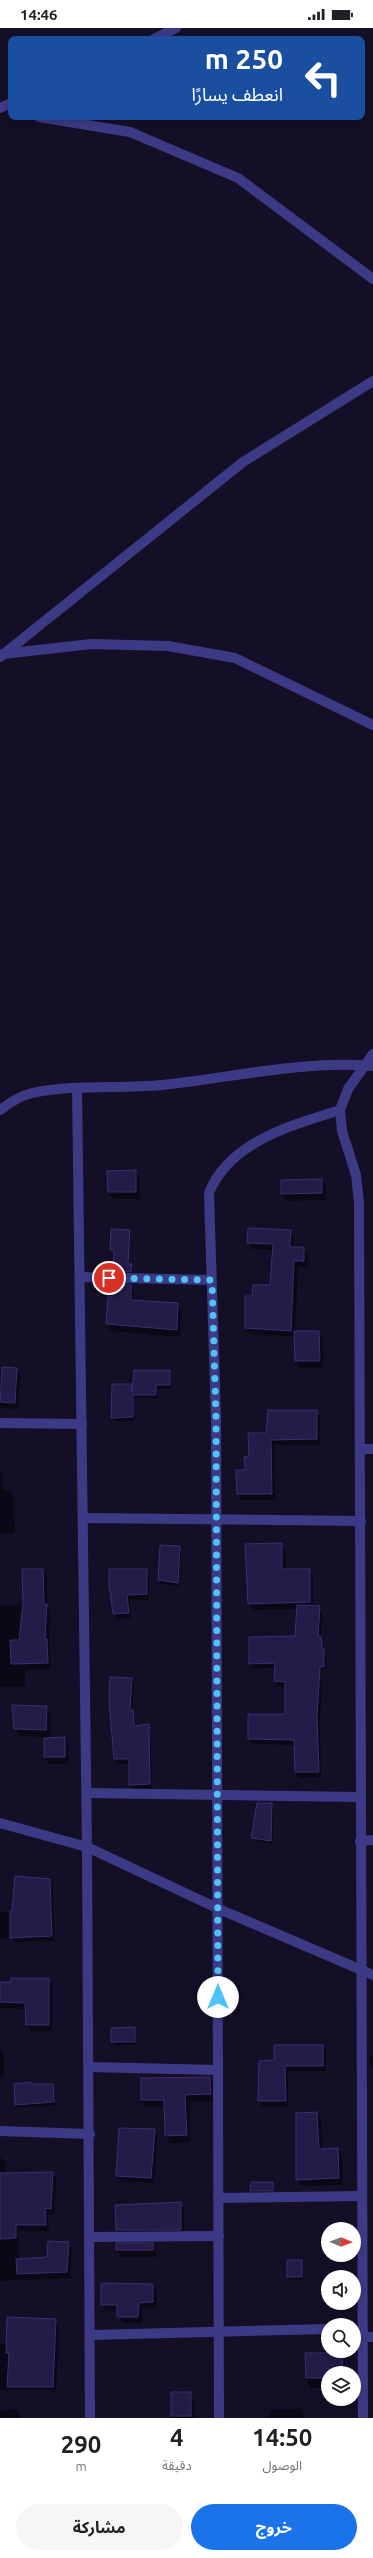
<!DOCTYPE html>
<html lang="ar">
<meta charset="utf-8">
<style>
:root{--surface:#fff;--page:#f6f6f6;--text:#202124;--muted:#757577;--accent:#1a73e8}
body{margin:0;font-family:Ubuntu,"Noto Sans Arabic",sans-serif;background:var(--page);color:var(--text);direction:rtl;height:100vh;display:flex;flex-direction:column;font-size:15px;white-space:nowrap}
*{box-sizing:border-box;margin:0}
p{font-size:13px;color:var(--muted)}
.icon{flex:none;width:22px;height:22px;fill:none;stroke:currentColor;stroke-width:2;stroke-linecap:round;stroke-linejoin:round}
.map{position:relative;height:2390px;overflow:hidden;direction:ltr}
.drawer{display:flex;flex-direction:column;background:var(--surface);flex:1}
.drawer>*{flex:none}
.hud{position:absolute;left:8px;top:8px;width:357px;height:84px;border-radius:8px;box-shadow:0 2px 6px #0003;direction:rtl;background:#1a4fa0;color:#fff;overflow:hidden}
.needle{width:26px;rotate:91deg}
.controls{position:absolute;left:321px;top:2194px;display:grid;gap:8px}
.controls a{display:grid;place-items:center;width:40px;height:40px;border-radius:50%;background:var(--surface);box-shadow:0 2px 6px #0003;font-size:20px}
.pin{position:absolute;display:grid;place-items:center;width:34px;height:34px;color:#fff;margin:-17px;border:2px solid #fff;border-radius:50%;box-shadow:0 1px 4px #0007}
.me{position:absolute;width:44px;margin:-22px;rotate:0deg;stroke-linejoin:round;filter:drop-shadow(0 0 3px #0008)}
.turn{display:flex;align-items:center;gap:14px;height:84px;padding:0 16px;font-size:18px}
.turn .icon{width:52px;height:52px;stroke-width:2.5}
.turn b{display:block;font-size:28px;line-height:34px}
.eta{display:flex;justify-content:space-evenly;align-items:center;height:68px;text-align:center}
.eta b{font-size:24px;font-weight:700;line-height:28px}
.primary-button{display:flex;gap:8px;margin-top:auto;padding:8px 16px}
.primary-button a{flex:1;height:46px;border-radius:24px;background:var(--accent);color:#fff;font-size:16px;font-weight:700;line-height:46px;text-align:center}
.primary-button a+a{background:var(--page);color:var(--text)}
.status{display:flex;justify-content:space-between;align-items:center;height:28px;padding:0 20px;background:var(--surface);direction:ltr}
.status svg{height:11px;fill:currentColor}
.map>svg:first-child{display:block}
</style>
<div class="status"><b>14:46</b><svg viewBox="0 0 49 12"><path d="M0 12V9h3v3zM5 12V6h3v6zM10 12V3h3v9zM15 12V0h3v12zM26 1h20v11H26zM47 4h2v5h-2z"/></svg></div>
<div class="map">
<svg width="373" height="2390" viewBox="0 0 373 2390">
<rect width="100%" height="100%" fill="#130f26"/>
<g fill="#0007">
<path d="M135,1143L139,1150L140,1171H113L109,1164L108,1144Z"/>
<path d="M322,1152L326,1159V1172L286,1173L282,1166Z"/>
<path d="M129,1203L131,1206L129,1237L133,1240V1247L116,1246L115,1225L111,1222Z"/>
<path d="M290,1203L294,1210L293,1220H304L308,1226V1239H298L295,1304H319L323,1311V1340H300L296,1333L295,1309L250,1306L246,1300L253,1269L271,1258L273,1222L252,1221L248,1214Z"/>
<path d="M130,1258L134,1265V1274L177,1276L181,1283L180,1309L111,1303L107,1296Z"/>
<path d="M16,1341L20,1347L18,1381L0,1380V1343Z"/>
<path d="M170,1343L172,1360L157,1361L158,1370H134V1393H114L112,1390L132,1357L134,1360Z"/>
<path d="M317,1383L320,1389V1417H274L275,1472H241L238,1466L237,1443H246L250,1429L267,1405Z"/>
<path d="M0,1441L3,1446V1462H10L13,1467L15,1505L0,1506Z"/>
<path d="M281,1516L285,1523L286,1542H309L313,1548V1579H319L322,1584L321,1609L326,1626V1641L297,1646L319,1651L322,1656L320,1695L321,1749L299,1750L296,1744L295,1717L252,1716L249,1710L286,1687V1659L278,1658L275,1653V1640L253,1641L250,1635L296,1609L298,1581L253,1582L249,1575Z"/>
<path d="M161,1518L179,1519L181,1523L179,1558L161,1556L159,1552Z"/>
<path d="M23,1542H43L47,1549V1578L50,1584L49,1615L51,1641L25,1642V1658L0,1659V1578L22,1577Z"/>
<path d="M146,1542L149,1548V1572H130L131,1590L117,1591L110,1562Z"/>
<path d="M132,1651L134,1656L132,1683L136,1698L148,1697L150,1702L152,1761H133L130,1756V1735L118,1736L115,1731L110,1672Z"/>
<path d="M47,1679L51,1687L50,1710H65L69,1717V1736H50L45,1729V1709L19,1708L15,1701Z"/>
<path d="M271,1776L273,1780V1816L254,1813L252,1810Z"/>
<path d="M50,1852L53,1857L54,1913L14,1914L12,1910L0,1911V1884H13Z"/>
<path d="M49,1951L52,1957V2003H31L27,1997V1981L0,1980V1955Z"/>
<path d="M134,2000L136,2017H114L112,2001Z"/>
<path d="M322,2018L326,2023V2043H288V2079H263L259,2073L260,2034L275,2033Z"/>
<path d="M0,2020L4,2027V2049H0Z"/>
<path d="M369,2027L373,2028V2041L369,2035Z"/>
<path d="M210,2050L214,2057V2073L189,2074L190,2114L170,2115L166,2108L165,2079H146L142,2072V2051Z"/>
<path d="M30,2055L32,2057H53L55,2077L18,2080L16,2077Z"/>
<path d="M317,2085L321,2092L322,2122L338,2121L342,2128L343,2157L301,2158L297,2151Z"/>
<path d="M154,2102L157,2107L155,2149L119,2147V2149L154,2151V2155L121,2153L117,2148Z"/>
<path d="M0,2129L6,2135V2146L53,2145L56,2151L54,2187L48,2186L49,2203H18L19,2232L48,2230L68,2215L72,2221L70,2250L0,2253Z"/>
<path d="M273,2155L274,2166H253L251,2163Z"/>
<path d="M181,2175L184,2181V2207L120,2208L117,2202L116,2178Z"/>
<path d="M153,2216L157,2229H121L117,2222Z"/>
<path d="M301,2233L303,2252H290L288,2248Z"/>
<path d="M153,2257L156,2263L157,2280L142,2281V2295H122L118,2283H106L102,2277Z"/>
<path d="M55,2292L59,2299L56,2362H0V2316L7,2317Z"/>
<path d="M306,2326H342L345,2331V2345H328V2360H311L307,2354Z"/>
<path d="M190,2365L194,2372V2390H173L172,2388Z"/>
<path d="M17,2381L21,2390H0V2383Z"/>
<path d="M301,2381L305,2390H270V2382Z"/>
</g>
<g fill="#241b47" stroke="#3b2d73">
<path d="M136,1142V1164H108L107,1143Z"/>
<path d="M322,1151V1165L281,1166V1152Z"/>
<path d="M248,1200L291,1202L290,1219H304V1233H294L291,1303L245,1300V1268H252L253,1257H270L273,1216L247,1215Z"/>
<path d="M111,1201L130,1202L128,1236H132L131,1244L113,1243L114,1222H110Z"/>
<path d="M112,1256L131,1257V1272L178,1275L177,1302L106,1296L108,1268L112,1269Z"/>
<path d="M294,1303H319L320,1333H295Z"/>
<path d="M2,1339L17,1340L15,1375L0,1374Z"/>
<path d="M134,1342H170V1357H156V1367H133V1389L111,1390L112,1356H132V1364Z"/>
<path d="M268,1382H317V1411L271,1412L272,1466H237L236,1442H245L244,1429L249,1428L248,1405H266Z"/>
<path d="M282,1515V1541H310V1574L248,1576L245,1516Z"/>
<path d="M160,1517L180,1518L178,1555L158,1552Z"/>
<path d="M22,1541H43L44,1576H47L45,1611H47L48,1635L11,1636L10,1612H19L23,1575Z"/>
<path d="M109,1541H147V1566L127,1567L129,1585L113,1586L110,1562H109Z"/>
<path d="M297,1577L320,1578L318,1608H321L322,1620H324V1639H320L317,1688L319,1744H295L294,1712L248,1711V1686H285V1654L274,1653L275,1635L249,1636V1609L295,1608Z"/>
<path d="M110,1649L132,1650L130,1682H133L134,1698L149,1696L150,1756L129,1757V1731H114L109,1672Z"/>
<path d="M12,1677L47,1678L46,1702L14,1701Z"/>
<path d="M65,1709V1729H44V1710Z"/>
<path d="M257,1775H272L271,1813L251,1810Z"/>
<path d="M15,1848L50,1851L52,1908L10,1910V1883H12Z"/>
<path d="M11,1950H49V1997H26L25,1975L0,1974V1954H11Z"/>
<path d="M135,1999V2014H111V2000Z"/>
<path d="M274,2017H323V2038H285L286,2073H258L259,2033L274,2032Z"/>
<path d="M210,2049L211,2066L185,2067L187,2107L165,2108L164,2072H141V2050Z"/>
<path d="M31,2054V2056H53L54,2074L15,2077L14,2056Z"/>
<path d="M317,2084L319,2121L338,2120L339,2150L296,2152V2085Z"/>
<path d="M119,2100L155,2101L151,2150L116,2148Z"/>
<path d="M53,2144L51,2181L45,2180L46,2197H16V2210L0,2211V2145Z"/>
<path d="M251,2154H273V2163H250Z"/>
<path d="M181,2174V2202H116L115,2177Z"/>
<path d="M48,2213L69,2214L67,2244L17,2246L16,2231L47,2229Z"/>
<rect x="116" y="2215" width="37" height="7"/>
<rect x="287" y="2232" width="15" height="17"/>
<path d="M101,2255L153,2256V2274L139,2275L138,2289H117V2277H101Z"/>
<path d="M7,2289L56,2291L53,2359H7L9,2325H6Z"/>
<path d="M305,2325H343L342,2345H328V2350H306Z"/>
<rect x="171" y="2364" width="20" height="24"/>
</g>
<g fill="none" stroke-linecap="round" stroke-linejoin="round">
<g stroke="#3d3a85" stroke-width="10">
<path d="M154,11L176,0"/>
<path d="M0,80L11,75"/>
<path d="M39,89L130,104L238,150L373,251"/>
<path d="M3,626L91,616L168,618L235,630L373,697"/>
<path d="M0,629L243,434L373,353"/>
<path d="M77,1060L87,1819L90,2390"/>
<path d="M0,1082C9,1075 19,1068 32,1065C74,1056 119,1061 162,1057C231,1050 302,1032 373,1038"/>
<path d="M80,1249L211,1252"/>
<path d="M0,1395L82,1396"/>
<path d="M360,1421H373"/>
<path d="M83,1490L361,1493"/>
<path d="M87,1765L360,1769"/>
<path d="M0,1795L87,1819L219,1881L373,1947"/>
<path d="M360,1813L373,1812"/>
<path d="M89,2039L218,2042"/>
<path d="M0,2103L90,2106"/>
<path d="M218,2170L362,2168"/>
<path d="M90,2209L219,2208"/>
<path d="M91,2307L328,2301"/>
<path d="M363,2309H373"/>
<path d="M219,2390L216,1391L209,1165C229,1114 292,1097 340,1082"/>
<path d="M363,2390L359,1175L356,1147L342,1103L340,1082L348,1061L373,1026"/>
</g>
</g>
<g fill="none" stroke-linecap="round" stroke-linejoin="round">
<path stroke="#4fc3f7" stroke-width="7" stroke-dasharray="0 12.6" d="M109,1250L212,1252L216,1391L218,1969"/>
</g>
</svg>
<div class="controls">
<a><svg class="needle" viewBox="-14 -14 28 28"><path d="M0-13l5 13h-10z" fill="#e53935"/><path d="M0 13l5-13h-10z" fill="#757577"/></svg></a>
<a><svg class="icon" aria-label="sound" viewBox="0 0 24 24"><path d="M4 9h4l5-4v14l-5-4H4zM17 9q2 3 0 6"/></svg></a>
<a><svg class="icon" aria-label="search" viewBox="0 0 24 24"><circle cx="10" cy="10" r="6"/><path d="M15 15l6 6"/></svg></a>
<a><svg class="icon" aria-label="layers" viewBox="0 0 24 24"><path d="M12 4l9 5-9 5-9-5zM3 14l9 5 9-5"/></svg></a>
</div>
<div class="pin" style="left:109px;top:1250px;background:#d93025"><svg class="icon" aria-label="arrive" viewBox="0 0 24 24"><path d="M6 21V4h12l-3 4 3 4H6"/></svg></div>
<svg class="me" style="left:218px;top:1969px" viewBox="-20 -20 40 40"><circle r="19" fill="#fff"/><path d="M0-13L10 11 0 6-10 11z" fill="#4fc3f7"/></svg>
<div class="hud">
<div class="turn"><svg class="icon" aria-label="left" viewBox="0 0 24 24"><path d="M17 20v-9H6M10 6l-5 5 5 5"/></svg><div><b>250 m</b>انعطف يسارًا</div></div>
</div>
</div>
<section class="drawer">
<div class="eta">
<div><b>14:50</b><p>الوصول</p></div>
<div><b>4</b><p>دقيقة</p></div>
<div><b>290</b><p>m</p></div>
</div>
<div class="primary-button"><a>خروج</a><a>مشاركة</a></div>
</section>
